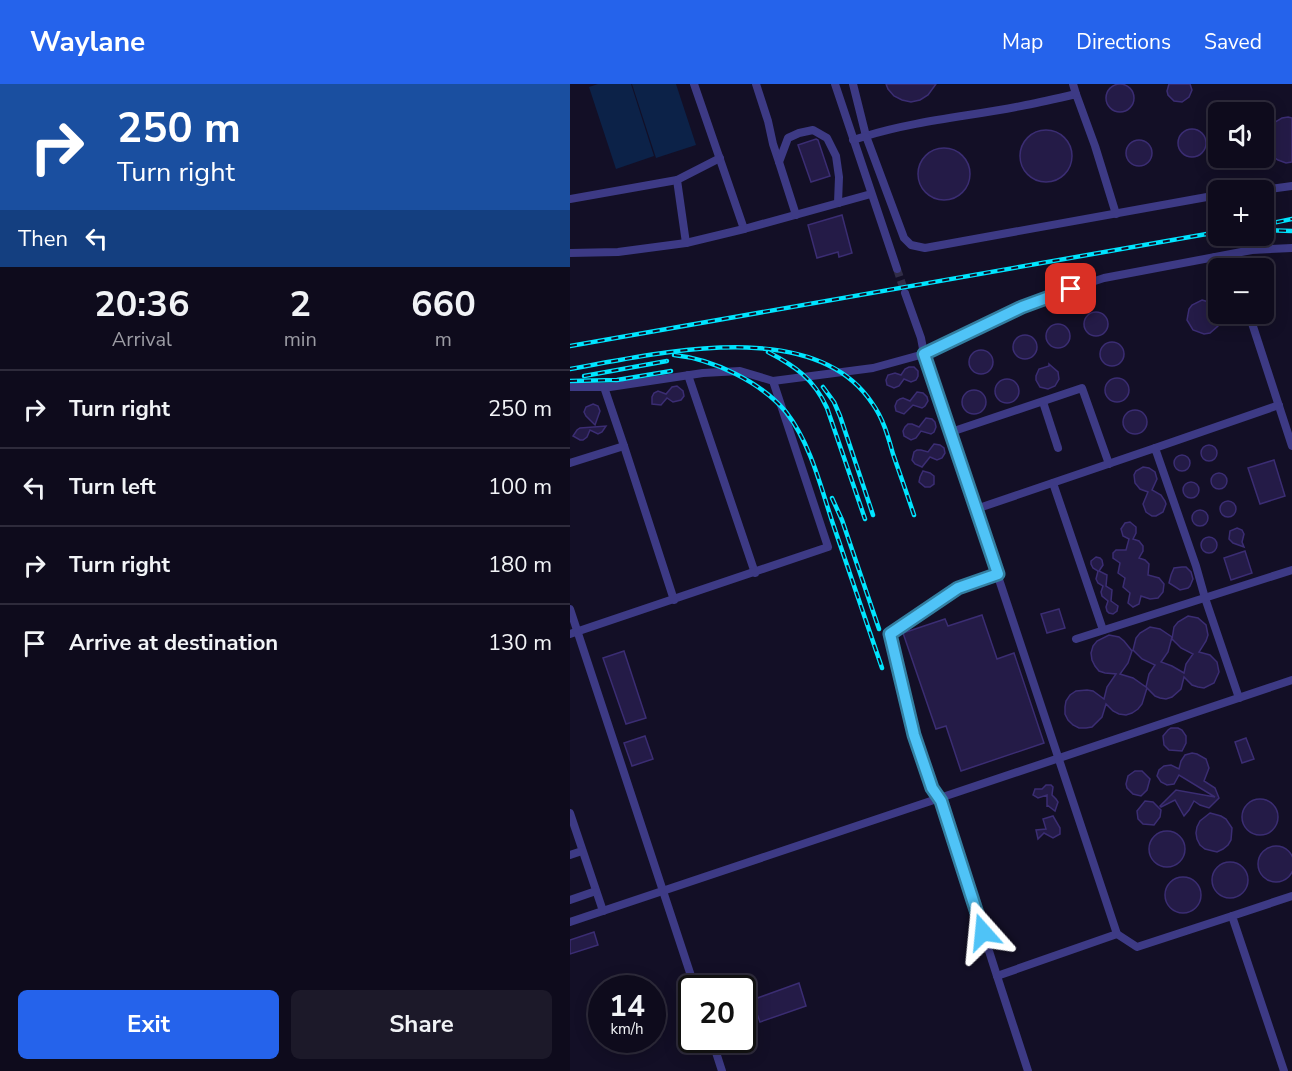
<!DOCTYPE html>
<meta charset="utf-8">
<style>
:root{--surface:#0e0b1c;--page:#1c1929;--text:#f1f3f6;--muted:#9b9ba3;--line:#2e2b3b;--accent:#2563eb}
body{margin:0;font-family:"Nunito Sans",sans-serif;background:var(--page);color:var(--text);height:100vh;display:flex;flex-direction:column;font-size:22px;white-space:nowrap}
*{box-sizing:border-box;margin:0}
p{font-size:20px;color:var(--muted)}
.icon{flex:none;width:33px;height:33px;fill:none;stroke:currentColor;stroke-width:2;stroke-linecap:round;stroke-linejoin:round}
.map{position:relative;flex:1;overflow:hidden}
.details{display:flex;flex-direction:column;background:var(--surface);width:570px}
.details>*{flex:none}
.top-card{background:#1a4fa0;color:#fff;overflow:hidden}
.buttons{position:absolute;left:638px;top:18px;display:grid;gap:12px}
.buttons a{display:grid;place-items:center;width:66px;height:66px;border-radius:9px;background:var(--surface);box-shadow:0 3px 15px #0003,0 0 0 2px var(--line);font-size:30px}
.speed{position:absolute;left:18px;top:891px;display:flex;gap:12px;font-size:30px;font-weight:700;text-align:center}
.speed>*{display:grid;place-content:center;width:78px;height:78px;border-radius:50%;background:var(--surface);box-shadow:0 3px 15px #0003,0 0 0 2px var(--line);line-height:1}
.speed small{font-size:15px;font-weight:400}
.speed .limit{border:3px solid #111;border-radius:9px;background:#fff;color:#111}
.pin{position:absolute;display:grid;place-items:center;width:51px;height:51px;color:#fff;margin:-26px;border-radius:12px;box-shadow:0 3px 9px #0006}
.me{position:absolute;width:66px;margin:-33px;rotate:342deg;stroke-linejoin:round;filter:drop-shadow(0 0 4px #0008)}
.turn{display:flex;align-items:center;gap:21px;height:126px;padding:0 18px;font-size:27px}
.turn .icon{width:78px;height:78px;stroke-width:2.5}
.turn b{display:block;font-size:42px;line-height:51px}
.then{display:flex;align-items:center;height:57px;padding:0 18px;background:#0003;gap:12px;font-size:22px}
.eta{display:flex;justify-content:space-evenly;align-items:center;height:102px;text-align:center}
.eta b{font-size:36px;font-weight:700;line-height:42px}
.action{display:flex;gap:12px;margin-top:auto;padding:12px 18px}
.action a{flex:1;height:69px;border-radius:9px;background:var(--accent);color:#fff;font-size:24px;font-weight:700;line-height:69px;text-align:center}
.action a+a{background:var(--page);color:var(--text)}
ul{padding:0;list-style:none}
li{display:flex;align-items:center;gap:18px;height:78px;padding:0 18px;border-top:2px solid var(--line)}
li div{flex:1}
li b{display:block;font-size:22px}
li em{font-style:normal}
header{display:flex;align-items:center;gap:36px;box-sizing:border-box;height:84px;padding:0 30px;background:var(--accent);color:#fff}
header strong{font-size:28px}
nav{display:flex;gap:33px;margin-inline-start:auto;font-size:21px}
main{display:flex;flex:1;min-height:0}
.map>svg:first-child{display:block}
</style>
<header>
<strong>Waylane</strong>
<nav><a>Map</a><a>Directions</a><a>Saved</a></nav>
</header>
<main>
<section class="details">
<div class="top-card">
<div class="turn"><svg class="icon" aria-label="right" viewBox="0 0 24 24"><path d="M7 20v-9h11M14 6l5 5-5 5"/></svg><div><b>250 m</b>Turn right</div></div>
<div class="then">Then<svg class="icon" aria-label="left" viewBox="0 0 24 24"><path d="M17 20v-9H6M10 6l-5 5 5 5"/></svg></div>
</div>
<div class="eta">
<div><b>20:36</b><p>Arrival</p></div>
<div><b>2</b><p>min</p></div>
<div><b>660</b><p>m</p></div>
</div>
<ul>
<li><svg class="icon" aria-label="right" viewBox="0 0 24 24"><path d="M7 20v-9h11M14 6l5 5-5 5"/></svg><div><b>Turn right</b></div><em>250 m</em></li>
<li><svg class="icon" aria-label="left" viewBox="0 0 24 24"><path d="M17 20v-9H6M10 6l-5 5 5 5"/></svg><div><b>Turn left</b></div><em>100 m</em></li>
<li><svg class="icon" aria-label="right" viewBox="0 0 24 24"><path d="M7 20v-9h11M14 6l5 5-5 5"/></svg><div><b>Turn right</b></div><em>180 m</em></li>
<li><svg class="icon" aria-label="arrive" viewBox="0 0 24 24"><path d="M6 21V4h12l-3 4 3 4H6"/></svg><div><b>Arrive at destination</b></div><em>130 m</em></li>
</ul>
<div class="action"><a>Exit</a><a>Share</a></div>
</section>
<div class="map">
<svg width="722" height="987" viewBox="0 0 722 987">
<rect width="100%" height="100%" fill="#130f26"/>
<g fill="#0c2248">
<path d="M28,0H61L84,72L46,85L19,3Z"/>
<path d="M62,0H106L126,61L86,74Z"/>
</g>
<g fill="#241b47" stroke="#3b2d73" stroke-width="1.5">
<path d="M316,0H366L358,11L350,16L341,18L332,16L324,12L318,5Z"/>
<path d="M599,0H620L622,6L619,13L612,18L604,17L598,11L597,7Z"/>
<circle cx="550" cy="14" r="14"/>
<path d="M718,33L722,34V78L716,79L708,76L702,72L697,66L695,58L696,50L699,43L705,38L712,34Z"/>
<circle cx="622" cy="59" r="14"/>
<circle cx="476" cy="72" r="26"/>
<path d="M246,55L248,56L260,92L241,98L228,61Z"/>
<circle cx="569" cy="69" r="13"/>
<circle cx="374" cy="90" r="26"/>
<path d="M272,131L282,169L269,173L268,168L247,174L238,141Z"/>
<path d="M632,216L642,219L648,225V230H651L648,242L640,249L634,250L623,246L617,236L619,225L622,221Z"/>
<circle cx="526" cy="240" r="12"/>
<circle cx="488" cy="252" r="12"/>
<circle cx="455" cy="263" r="12"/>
<circle cx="542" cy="270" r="12"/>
<circle cx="411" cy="278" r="12"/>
<path d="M479,280L488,288L489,295L485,302L478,305L470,303L466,296V292L469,285L479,282Z"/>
<path d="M339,283H344L348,287V292L346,296L341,298L334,295L329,302L324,304L317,301L316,296L318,291L325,289L331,291L335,285Z"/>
<circle cx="547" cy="306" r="12"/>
<circle cx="437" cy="307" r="12"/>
<path d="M107,302L113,307L114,312L111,316L103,318L97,314L91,321L82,320V313L84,309L88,307L96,310L102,303Z"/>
<circle cx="404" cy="318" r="12"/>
<path d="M347,308L353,309L357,313L358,317L355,322L352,324L343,321L334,330L326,327L325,322L327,317L330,315L333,314L340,317Z"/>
<path d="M23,320L28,322L30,327L25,341L16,332L14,328L16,323Z"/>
<circle cx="565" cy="338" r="12"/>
<path d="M356,334L362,335L365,338L366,343L364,348L361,350L351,347L346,354L341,356L334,352L333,347L335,343L338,340H342L349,343Z"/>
<path d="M36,342L32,348L28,350L20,346L17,353L13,356H10L3,352L7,346L10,344Z"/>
<path d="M364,360L370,361L374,364L375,369L372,374L367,376L360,373L352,383L345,380L342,376L344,368L347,366H351L358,368Z"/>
<circle cx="639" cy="369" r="8"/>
<circle cx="612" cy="379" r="8"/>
<path d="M704,376L715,412L690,420L678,384Z"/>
<path d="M573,383L579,384L585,388L587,395L582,406L591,411L595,417L596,420L593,428L586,432H582L576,428L573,420L578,408L570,405L565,399L564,391L566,387Z"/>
<path d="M353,387L360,389L364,392V400L360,403H355L349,398L350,393Z"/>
<circle cx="649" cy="397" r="8"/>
<circle cx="621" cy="406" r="8"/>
<circle cx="658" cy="425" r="8"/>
<circle cx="630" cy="434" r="8"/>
<path d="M560,438L566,443V449L563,455L569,457L573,462V467L569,474L575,476L579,480L578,491L589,494L594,500L593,508L588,514L580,515L571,512L569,520L563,523L558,519L560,509L553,503L555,494L548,489L550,479L543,474V469L546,466H556L559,455L553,452L551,445L555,439Z"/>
<path d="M667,444L672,446L674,450L672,458L674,463L663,459L659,455L660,447Z"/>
<circle cx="639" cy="461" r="8"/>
<path d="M675,467L682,489L661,496L654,474Z"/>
<path d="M526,473L530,474L532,476L533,481L529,487L537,491L536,502L542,506L541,517L548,522L547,527L543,530L539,529L537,527L536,523L538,517L532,512L531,508L533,502L528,499L526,495L528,487L523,484L521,480V477Z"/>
<path d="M612,483H616L621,488L623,495L620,502L618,504L610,506L599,499L601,491L604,484Z"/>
<path d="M489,525L495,544L477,549L471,530Z"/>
<path d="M412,531L427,575L444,569L474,659L391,687L376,642L366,645L333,549L375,535L378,542Z"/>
<path d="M618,532L628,534L636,541L638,551L636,557L629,568L640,571L647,578L649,588L644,599L634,604L628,603L622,601L614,593L611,605L602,613L596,615L590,614L585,612L577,604L572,620L568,625L562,629L556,631L549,630L543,627L536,620L532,633L522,643L516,644H509L503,641L498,636L495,630V623L496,617L500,611L506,607L517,606L523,607L534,615L537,603L546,590L535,589L529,587L525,582L522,576L521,569L523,562L527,557L539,551L549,553L554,557L562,567L558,579L550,590L563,594L576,603L579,590L585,581L572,575L563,566L566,554L570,549L580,543L590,545L602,553L598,568L591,578L602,582L614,589L616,580L623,570L611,564L602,555L604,543L608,538Z"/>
<path d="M54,567L76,634L56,640L33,574Z"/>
<path d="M601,644H608L612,646L616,652V659L612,667L599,666L594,661L593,652L598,646Z"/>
<path d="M75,652L83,675L62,682L54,659Z"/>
<path d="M676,654L684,675L672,679L665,658Z"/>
<path d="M622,669L627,670L636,675L639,684L634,697L645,704L649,714L639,724L630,721L624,717L619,726L614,732L605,716L591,723L590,722L606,706L645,713L609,691L604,700L597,701L591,698L587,692L589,686L594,682L601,681L609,685L611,677L615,671Z"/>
<path d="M565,687H572L580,695L577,706L571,712L563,710L557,704L556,700L558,692Z"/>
<path d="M476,701H481L483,703L482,711L486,715L488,718L485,727L477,721V723V711L468,714L463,711L465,705H472Z"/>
<circle cx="690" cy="733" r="18"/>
<path d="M575,717L583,718L591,726L590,733L584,741L573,740L568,735L567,727Z"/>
<path d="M640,729L651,732L656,735L662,744L661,756L658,761L653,765L647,768L635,765L630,761L627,755L626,749L627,743L630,737Z"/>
<path d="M483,732L490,744V750L483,754L474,749L468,755L466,746L476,745L473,735Z"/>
<circle cx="597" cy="765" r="18"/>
<circle cx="706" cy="780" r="18"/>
<circle cx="660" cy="796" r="18"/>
<circle cx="613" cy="811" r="18"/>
<path d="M24,848L28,861L0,870V856Z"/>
<path d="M229,899L236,922L190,938L182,916Z"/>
</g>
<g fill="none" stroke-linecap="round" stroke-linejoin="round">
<path stroke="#312d47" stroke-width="8" stroke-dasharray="8 4" stroke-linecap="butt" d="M327,185L335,209"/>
<g stroke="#3d3a85" stroke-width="8">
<path d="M124,0L174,145L301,110"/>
<path d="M186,0L198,37L203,60L209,78"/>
<path d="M265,0L327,185"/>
<path d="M283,0L296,52C348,36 403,32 456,21C472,18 489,14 506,10L525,62L546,130"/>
<path d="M503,0L506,10"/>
<path d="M283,56L296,52L334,154L341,161L355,164L648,111"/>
<path d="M693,106L722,102"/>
<path d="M0,115L107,96"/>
<path d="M226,131L209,78L218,54L229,49L243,46L257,54L266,72L269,93L268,119"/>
<path d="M116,159L107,96L150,74"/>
<path d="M0,169L48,168L116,159L174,145"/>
<path d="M645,173L648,188"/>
<path d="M679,230L722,362"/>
<path d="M118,291L185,489"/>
<path d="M203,297L303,284L354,270L351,254L335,209"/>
<path d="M0,303H40L133,289L170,287L203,297L258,463L0,550"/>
<path d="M473,318L488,364"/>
<path d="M381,348L512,304L539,380"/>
<path d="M54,362L104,516"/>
<path d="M585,364L709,321"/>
<path d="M0,379L54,362L34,303"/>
<path d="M483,399L533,546"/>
<path d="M406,425L585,364L626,482L635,514L669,614"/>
<path d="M0,525L125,904"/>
<path d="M506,555L722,486"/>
<path d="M0,729L33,827"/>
<path d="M0,771L12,767"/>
<path d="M0,816L26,807"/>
<path d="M0,838L722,596"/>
<path d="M547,850L567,863L662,832"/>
<path d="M427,892L371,717L362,704L344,651L320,550L388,504L428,490"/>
<path d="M142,956L152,987"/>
<path d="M458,987L427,892L547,850L354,270L452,223L485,210L534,194L682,166L722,164"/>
<path d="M714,987L662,832L722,812"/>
</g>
<g stroke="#00e5ff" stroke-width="4.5">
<g id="rail">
<path d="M693,141L722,135"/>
<path d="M695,146L722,147"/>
<path d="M0,262L648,148"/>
<path d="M198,268C225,282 244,295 257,324L295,435"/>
<path d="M104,271C143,275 191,298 216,328C240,359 250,400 262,437C279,486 295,535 312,584"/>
<path d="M0,285C86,270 244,231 302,319C313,334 318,352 323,370C330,390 337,410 344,431"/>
<path d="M14,292L97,277"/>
<path d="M0,297L47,296L101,287"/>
<path d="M253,303L264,318L270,332L303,431"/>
<path d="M262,414L272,436L309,545"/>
</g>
</g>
<use href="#rail" stroke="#130f26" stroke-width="2" stroke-dasharray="7" stroke-linecap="butt"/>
</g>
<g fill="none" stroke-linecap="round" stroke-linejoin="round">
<g stroke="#337fa1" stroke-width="15">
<path id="route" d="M413,848L371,717L362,704L344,651L320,550L388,504L428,490L354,270L452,223L501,205"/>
</g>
<use href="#route" stroke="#4fc3f7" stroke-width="10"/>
</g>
</svg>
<div class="buttons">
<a><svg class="icon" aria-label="sound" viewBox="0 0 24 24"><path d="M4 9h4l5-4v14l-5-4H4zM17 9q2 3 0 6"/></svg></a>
<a>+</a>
<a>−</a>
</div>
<div class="speed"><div>14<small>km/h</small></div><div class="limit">20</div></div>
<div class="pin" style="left:501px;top:205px;background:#d93025"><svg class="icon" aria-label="arrive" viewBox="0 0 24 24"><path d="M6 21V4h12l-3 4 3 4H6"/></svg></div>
<svg class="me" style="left:413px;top:848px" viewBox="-20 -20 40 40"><path d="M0-17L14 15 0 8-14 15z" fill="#4fc3f7" stroke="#fff" stroke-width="4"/></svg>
</div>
</main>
